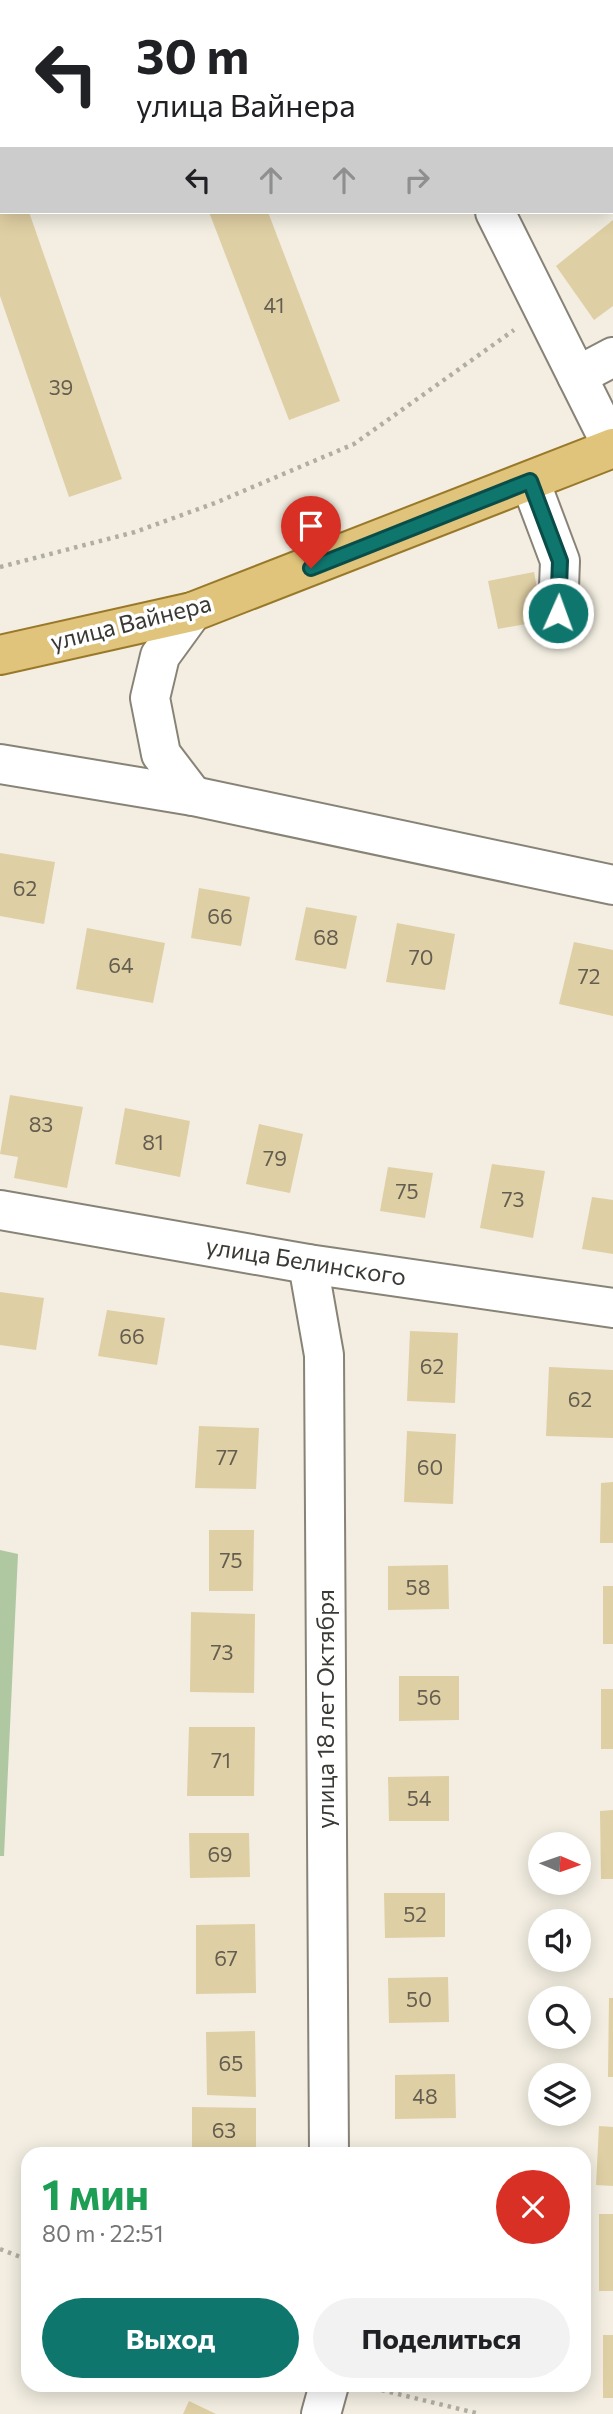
<!DOCTYPE html>
<html lang="ru">
<meta charset="utf-8">
<style>
:root{--surface:#fff;--page:#f2f2f2;--text:#202124;--muted:#757577;--accent:#0f766e}
body{margin:0;font-family:Commissioner,sans-serif;background:var(--page);color:var(--text);height:100vh;display:flex;flex-direction:column;font-size:26px;white-space:nowrap}
*{box-sizing:border-box;margin:0}
p{font-size:23px;color:var(--muted)}
.icon{flex:none;width:38px;height:38px;fill:none;stroke:currentColor;stroke-width:2;stroke-linecap:round;stroke-linejoin:round}
.map{position:relative;flex:1;overflow:hidden}
.sheet{position:absolute;left:21px;top:2147px;width:570px;height:245px;display:flex;flex-direction:column;background:var(--surface);border-radius:21px;box-shadow:0 4px 18px #0003}
.sheet>*{flex:none}
.hud{position:absolute;left:0px;top:0px;width:614px;height:214px;box-shadow:0 4px 18px #0003;background:#fff;color:var(--text);overflow:hidden}
.needle{width:46px;rotate:92deg}
.buttons{position:absolute;left:528px;top:1832px;display:grid;gap:14px}
.buttons a{display:grid;place-items:center;width:63px;height:63px;border-radius:50%;background:var(--surface);box-shadow:0 4px 18px #0003;font-size:35px}
.pin{position:absolute;display:grid;place-items:center;width:60px;height:60px;color:#fff;margin:-72px -30px;border-radius:50% 50% 50% 0;rotate:-45deg;box-shadow:0 0 7px #0007}
.pin .icon{rotate:45deg}
.me{position:absolute;width:77px;margin:-38px;rotate:2deg;stroke-linejoin:round;filter:drop-shadow(0 0 5px #0008)}
.turn{display:flex;align-items:center;gap:24px;height:147px;padding:0 21px;font-size:32px}
.turn .icon{width:91px;height:91px;stroke-width:2.5}
.turn b{display:block;font-size:49px;line-height:60px}
.lanes{display:flex;align-items:center;height:66px;padding:0 21px;background:#0003;justify-content:center;gap:35px;direction:ltr}
.lanes .off{opacity:.35}
.round{display:grid;place-items:center;flex:none;width:74px;height:74px;border-radius:37px;background:var(--page)}
.head{display:flex;align-items:center;justify-content:space-between;height:119px;padding:0 21px}
h1{font-size:42px;font-weight:700;line-height:52px;color:#1e9e55}
.action{display:flex;gap:14px;margin-top:auto;padding:14px 21px}
.action a{flex:1;height:80px;border-radius:42px;background:var(--accent);color:#fff;font-size:28px;font-weight:700;line-height:80px;text-align:center}
.action a+a{background:var(--page);color:var(--text)}
.map>svg:first-child{display:block}
</style>
<div class="map">
<svg width="613" height="2414" viewBox="0 0 613 2414">
<rect width="100%" height="100%" fill="#f3eee1"/>
<path fill="#afc8a2" d="M0,1550L18,1554L4,1856H0Z"/>
<g fill="#dfcfa4">
<path d="M0,212H29L122,479L69,497L0,296Z"/>
<path d="M209,212H268L340,401L289,420Z"/>
<path d="M613,220V306L594,320L556,266Z"/>
<path d="M534,572L543,621L498,629L488,581Z"/>
<path d="M0,853L55,862L44,924L0,916Z"/>
<path d="M199,888L250,897L241,946L191,938Z"/>
<path d="M306,907L357,916L346,969L295,960Z"/>
<path d="M397,923L455,934L445,990L386,982Z"/>
<path d="M87,928L165,943L153,1003L76,989Z"/>
<path d="M574,942L613,950V1016L559,1004Z"/>
<path d="M10,1095L83,1107L67,1188L14,1178L18,1157L0,1154Z"/>
<path d="M125,1108L190,1121L180,1177L115,1164Z"/>
<path d="M259,1124L303,1134L290,1193L246,1184Z"/>
<path d="M492,1164L545,1171L533,1238L480,1228Z"/>
<path d="M388,1167L433,1173L425,1218L380,1211Z"/>
<path d="M592,1197L613,1200V1254L582,1249Z"/>
<path d="M0,1292L44,1298L36,1350L0,1345Z"/>
<path d="M107,1310L165,1318L157,1365L98,1356Z"/>
<path d="M410,1331L458,1333L455,1403L407,1401Z"/>
<path d="M549,1367L613,1370V1438L546,1436Z"/>
<path d="M199,1426L259,1428L256,1489L195,1488Z"/>
<path d="M407,1431L456,1434L453,1504L404,1502Z"/>
<path d="M613,1482V1543H600L601,1483Z"/>
<path d="M209,1530H254L253,1591H209Z"/>
<path d="M448,1565L449,1609L388,1610V1566Z"/>
<rect x="603" y="1586" width="10" height="58"/>
<path d="M191,1612L255,1614L254,1693L190,1692Z"/>
<path d="M399,1676H459V1720L399,1721Z"/>
<rect x="601" y="1689" width="12" height="60"/>
<path d="M189,1727H255L254,1796H187Z"/>
<path d="M449,1776V1821H389L388,1777Z"/>
<path d="M613,1810V1879H601L600,1811Z"/>
<path d="M189,1833H249L250,1877L190,1878Z"/>
<path d="M384,1893H445V1937L385,1938Z"/>
<path d="M255,1924L256,1993L196,1994V1925Z"/>
<path d="M448,1977L449,2022L389,2023L388,1978Z"/>
<path d="M609,1998H613V2077H608Z"/>
<path d="M255,2031L256,2097L207,2095L206,2032Z"/>
<path d="M455,2074L456,2118L395,2119V2075Z"/>
<path d="M192,2107L256,2108V2154H192Z"/>
<path d="M599,2126L613,2127V2186L596,2185Z"/>
<rect x="599" y="2214" width="14" height="77"/>
<rect x="603" y="2335" width="10" height="63"/>
<path d="M189,2401L216,2414H183Z"/>
</g>
<g fill="none" stroke-linecap="round" stroke-linejoin="round">
<g stroke="#888377" stroke-width="42">
<g id="minor">
<path d="M83,0L85,2"/>
<path d="M547,2L549,0"/>
<path d="M612,72L613,71"/>
<path d="M0,165L2,164"/>
<path d="M495,212L613,448"/>
<path d="M577,376L613,357"/>
<path d="M530,481L560,561L558,613"/>
<path d="M192,612L160,656L150,698L161,754L193,796"/>
<path d="M0,764L193,796L613,885"/>
<path d="M0,1210L308,1264L613,1308"/>
<path d="M308,1264L324,1355L329,2154"/>
<path d="M321,2414L329,2385"/>
</g>
</g>
<g stroke="#997929" stroke-width="42">
<path id="major" d="M0,655L192,612L613,448"/>
</g>
<g stroke="#b1ada3" stroke-width="4.5" stroke-dasharray="3.5 5" stroke-linecap="butt">
<path d="M486,2V0"/>
<path d="M0,567L135,532L215,503L354,444L514,330"/>
<path d="M0,2249L28,2260"/>
<path d="M365,2386L480,2414"/>
</g>
<use href="#minor" stroke="#fff" stroke-width="38"/>
<use href="#major" stroke="#e0c47b" stroke-width="38"/>
</g>
<g fill="none" stroke-linecap="round" stroke-linejoin="round">
<g stroke="#0a4d48" stroke-width="18">
<path id="route" d="M311,568L530,481L560,561L558,613"/>
</g>
<use href="#route" stroke="#0f766e" stroke-width="12"/>
</g>
<g text-anchor="middle" stroke-width="7" stroke-linejoin="round" paint-order="stroke">
<g font-size="21" fill="#645e50">
<text x="274" y="313">41</text>
<text x="61" y="395">39</text>
<text x="25" y="896">62</text>
<text x="220" y="924">66</text>
<text x="326" y="945">68</text>
<text x="421" y="965">70</text>
<text x="121" y="973">64</text>
<text x="589" y="984">72</text>
<text x="41" y="1132">83</text>
<text x="153" y="1150">81</text>
<text x="275" y="1166">79</text>
<text x="407" y="1199">75</text>
<text x="513" y="1207">73</text>
<text x="132" y="1344">66</text>
<text x="432" y="1374">62</text>
<text x="580" y="1407">62</text>
<text x="227" y="1465">77</text>
<text x="430" y="1475">60</text>
<text x="231" y="1568">75</text>
<text x="418" y="1595">58</text>
<text x="222" y="1660">73</text>
<text x="429" y="1705">56</text>
<text x="221" y="1768">71</text>
<text x="419" y="1806">54</text>
<text x="220" y="1862">69</text>
<text x="415" y="1922">52</text>
<text x="226" y="1966">67</text>
<text x="419" y="2007">50</text>
<text x="231" y="2071">65</text>
<text x="425" y="2104">48</text>
<text x="224" y="2138">63</text>
</g>
<g font-size="24" fill="#3b3934" stroke="#fff">
<text transform="translate(131 623) rotate(-14)" y="8">улица Вайнера</text>
<text transform="translate(306 1262) rotate(9)" y="8">улица Белинского</text>
<text transform="translate(326 1709) rotate(-90)" y="8">улица 18 лет Октября</text>
</g>
</g>
</svg>
<div class="buttons">
<a><svg class="needle" viewBox="-14 -14 28 28"><path d="M0-13l5 13h-10z" fill="#e53935"/><path d="M0 13l5-13h-10z" fill="#757577"/></svg></a>
<a><svg class="icon" aria-label="sound" viewBox="0 0 24 24"><path d="M4 9h4l5-4v14l-5-4H4zM17 9q2 3 0 6"/></svg></a>
<a><svg class="icon" aria-label="search" viewBox="0 0 24 24"><circle cx="10" cy="10" r="6"/><path d="M15 15l6 6"/></svg></a>
<a><svg class="icon" aria-label="layers" viewBox="0 0 24 24"><path d="M12 4l9 5-9 5-9-5zM3 14l9 5 9-5"/></svg></a>
</div>
<div class="pin" style="left:311px;top:568px;background:#d93025"><svg class="icon" aria-label="arrive" viewBox="0 0 24 24"><path d="M6 21V4h12l-3 4 3 4H6"/></svg></div>
<svg class="me" style="left:558px;top:613px" viewBox="-20 -20 40 40"><circle r="17" fill="#0f766e" stroke="#fff" stroke-width="3"/><path d="M0-11L8 9 0 5-8 9z" fill="#fff"/></svg>
<div class="hud">
<div class="turn"><svg class="icon" aria-label="left" viewBox="0 0 24 24"><path d="M17 20v-9H6M10 6l-5 5 5 5"/></svg><div><b>30 m</b>улица Вайнера</div></div>
<div class="lanes"><svg class="icon" aria-label="left" viewBox="0 0 24 24"><path d="M17 20v-9H6M10 6l-5 5 5 5"/></svg><svg class="icon off" aria-label="ahead" viewBox="0 0 24 24"><path d="M12 20V5M6 11l6-6 6 6"/></svg><svg class="icon off" aria-label="ahead" viewBox="0 0 24 24"><path d="M12 20V5M6 11l6-6 6 6"/></svg><svg class="icon off" aria-label="right" viewBox="0 0 24 24"><path d="M7 20v-9h11M14 6l5 5-5 5"/></svg></div>
</div>
<section class="sheet">
<div class="head"><div><h1>1 мин</h1><p>80 m · 22:51</p></div><a class="round" style="background:#d93025;color:#fff"><svg class="icon" aria-label="close" viewBox="0 0 24 24"><path d="M6 6l12 12M18 6L6 18"/></svg></a></div>
<div class="action"><a>Выход</a><a>Поделиться</a></div>
</section>
</div>
